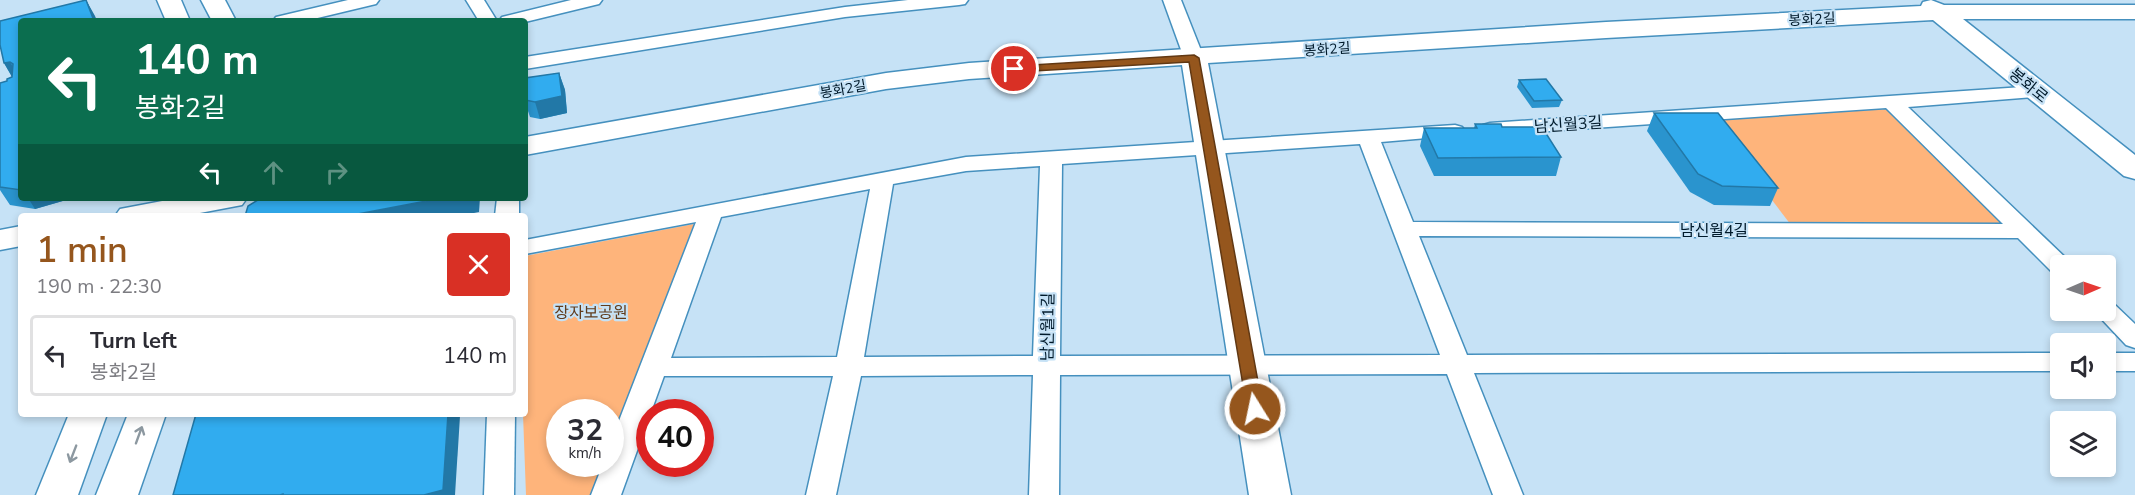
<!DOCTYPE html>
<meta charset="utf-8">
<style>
:root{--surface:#fff;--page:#f2f2f3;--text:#2b2b33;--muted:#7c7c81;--line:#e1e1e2;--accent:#95561d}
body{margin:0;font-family:"Nunito Sans","Noto Sans KR",sans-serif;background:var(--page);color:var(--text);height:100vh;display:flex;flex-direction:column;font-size:22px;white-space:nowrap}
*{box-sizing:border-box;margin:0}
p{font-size:20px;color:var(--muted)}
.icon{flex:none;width:33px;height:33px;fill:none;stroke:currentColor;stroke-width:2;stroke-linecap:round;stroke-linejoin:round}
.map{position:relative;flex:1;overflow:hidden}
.panel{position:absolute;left:18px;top:213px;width:510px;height:204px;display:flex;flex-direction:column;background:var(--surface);border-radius:6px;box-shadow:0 3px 9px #0003}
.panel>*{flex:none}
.guide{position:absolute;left:18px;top:18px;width:510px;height:183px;border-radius:6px;box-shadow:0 3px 9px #0003;background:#0b6e4f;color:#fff;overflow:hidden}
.needle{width:39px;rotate:88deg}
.tools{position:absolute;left:2050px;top:255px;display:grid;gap:12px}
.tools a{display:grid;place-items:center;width:66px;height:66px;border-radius:6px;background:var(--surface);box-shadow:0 3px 9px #0003;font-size:30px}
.speed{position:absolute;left:546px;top:399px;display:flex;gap:12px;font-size:30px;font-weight:700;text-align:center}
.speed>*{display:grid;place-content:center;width:78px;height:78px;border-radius:50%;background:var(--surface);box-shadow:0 3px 9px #0003;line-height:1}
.speed small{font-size:15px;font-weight:400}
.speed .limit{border:9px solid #d22;background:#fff;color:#111}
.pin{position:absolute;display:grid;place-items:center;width:51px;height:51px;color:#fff;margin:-26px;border:3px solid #fff;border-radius:50%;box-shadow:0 2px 6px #0007}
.me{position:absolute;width:66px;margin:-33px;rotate:350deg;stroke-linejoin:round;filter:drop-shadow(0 0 4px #0008)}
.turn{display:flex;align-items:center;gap:21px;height:126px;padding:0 18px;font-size:27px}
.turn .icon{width:78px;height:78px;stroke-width:2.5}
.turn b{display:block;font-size:42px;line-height:51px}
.lanes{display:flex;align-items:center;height:57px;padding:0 18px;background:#0003;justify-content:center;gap:30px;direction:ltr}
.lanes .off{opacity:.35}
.round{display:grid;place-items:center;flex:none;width:63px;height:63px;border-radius:6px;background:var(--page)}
.head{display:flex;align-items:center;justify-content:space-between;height:102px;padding:0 18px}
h1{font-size:36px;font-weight:600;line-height:45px;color:var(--accent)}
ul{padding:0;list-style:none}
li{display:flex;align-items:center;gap:18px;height:81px;margin:0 12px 9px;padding:0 6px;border:3px solid var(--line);border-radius:6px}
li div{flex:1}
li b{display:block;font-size:22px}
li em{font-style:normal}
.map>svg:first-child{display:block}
</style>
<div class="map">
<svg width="2135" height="495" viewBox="0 0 2135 495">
<rect width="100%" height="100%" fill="#c6e2f6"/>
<g fill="#feb47b">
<path d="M1889,109L2008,225H1791L1711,120Z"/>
<path d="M694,224L611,443L610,412H560V464H603L591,495H526L523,414L525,256Z"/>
</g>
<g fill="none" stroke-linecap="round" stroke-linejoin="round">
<g stroke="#4590be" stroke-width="3">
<g id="street">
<path d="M348,0H379L376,4L305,21H273L276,17Z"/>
<path d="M466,0H484L497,21H479Z"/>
<path d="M571,0H602L599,4L525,22L499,21L502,17Z"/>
<path d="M908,0H968L965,4L959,5L845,17L525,69V57L845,7Z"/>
<path d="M1163,0H1181L1204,58L1201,62H1187L1184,58Z"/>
<path d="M2038,86L2045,88L2048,92L2045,96L1908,107L2070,262L2072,266H2061V275L2052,272L2018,238L1419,236L1467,355L2061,353V371L1474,373L1523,495H1493L1447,374L1060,375L1059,495H1029L1033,375L861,376L836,495H806L833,376H664L621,495H591L603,464H610V444L696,222L525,254V240L966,157L1455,125L1462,127L1465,131L1462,135L1381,142L1413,222L2003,224L1886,108L1490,135L1483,133L1480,129L1483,125L1490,123ZM1360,144L1440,355L1060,356L1062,164ZM1040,166L1033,356L864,357L893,184L966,171ZM870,189L837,357L671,358L721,217Z"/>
<path d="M497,198H519V216H495Z"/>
<path d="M2106,302L2114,304L2135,324V348L2126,345L2093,310H2106Z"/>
<rect x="2106" y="353" width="29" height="18"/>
<path d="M487,414H515L514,495H484Z"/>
</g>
</g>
<g stroke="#4590be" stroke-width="3">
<g id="secondary">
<path d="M157,0H181L190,21H166Z"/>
<path d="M201,0H225L236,21H212Z"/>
<path d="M1931,0L1944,5H2135V19H1963L2135,155V179L2124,176L1933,20L1606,38L1208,63L1291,495H1249L1182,65L969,79L886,89L525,155V137L886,73L969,63L1606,22L1921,6L1923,2Z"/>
<path d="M178,198H247L242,205L184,216H115L120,209Z"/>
<path d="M21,226V246L0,250V230Z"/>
<path d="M69,414H107L78,495H36Z"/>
<path d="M128,414H166L138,495H96Z"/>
</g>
</g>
<use href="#street" fill="#fff" fill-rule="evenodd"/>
<use href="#secondary" fill="#fff" fill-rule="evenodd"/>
</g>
<g fill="#2a94ce">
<path d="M86,0L97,21H21V198H73L35,209L10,205L0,190V83L7,81V79L12,77L4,63L0,45V21Z"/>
<path d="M559,73L565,90L567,113L540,119L530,117L525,102V78Z"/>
<path d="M1519,80L1562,100L1559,107L1532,108L1517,87Z"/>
<path d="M1654,113L1778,188L1770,206L1714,205L1690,192L1647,131Z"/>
<path d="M1475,124L1502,127L1561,157L1556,176H1434L1420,146L1424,128H1474Z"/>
</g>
<g fill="#2278a7">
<path d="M86,0L95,16L97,21H94Z"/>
<path d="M10,62L20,79L14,80L4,63Z"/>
<path d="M559,73L565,90L567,113L540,119L535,102Z"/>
<path d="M28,198H73L35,209Z"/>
<path d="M442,198H480L479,212L459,216H357V214Z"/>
<path d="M448,414H459L460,416L455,495H424Z"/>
</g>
<g fill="#31acef" stroke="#2278a7" stroke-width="1.5">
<path d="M86,0L94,21H21V190L0,187V83L7,81V79L12,77L13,64L10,62L4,63L0,45V21Z"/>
<path d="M559,73L562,96L535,102L525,100V78Z"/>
<path d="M1546,79L1562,100L1534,101L1519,80Z"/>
<path d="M1654,113H1718L1778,188L1722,186L1698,174Z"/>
<path d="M1475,124H1501L1502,127H1542L1561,157L1438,158L1424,128H1477Z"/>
<path d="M261,198H442L357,214V216H245L248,206Z"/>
<path d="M196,414H448L443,490L424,495H283V494L280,495H173Z"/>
</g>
<defs><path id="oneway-shaft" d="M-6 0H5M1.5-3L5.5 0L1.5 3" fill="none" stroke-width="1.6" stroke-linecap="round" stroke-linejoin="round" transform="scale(1.5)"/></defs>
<g stroke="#8c98a0">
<use href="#oneway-shaft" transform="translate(139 435) rotate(-70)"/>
<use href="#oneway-shaft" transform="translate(73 454) rotate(111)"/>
</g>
<path fill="#95561d" stroke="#613813" stroke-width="1.5" d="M1194,55L1199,58L1263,409L1260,413H1249L1247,409L1189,62L1014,72L1008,69L1014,66Z"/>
<g text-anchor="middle" stroke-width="4.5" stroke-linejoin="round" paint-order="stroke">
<g font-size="14" fill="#001a2b" stroke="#c6e2f6">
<text transform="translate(1812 19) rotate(-3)" y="5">봉화2길</text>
<text transform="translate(1327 49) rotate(-4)" y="5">봉화2길</text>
<text transform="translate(843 89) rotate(-10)" y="5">봉화2길</text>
</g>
<g font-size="16" fill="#001a2b" stroke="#c6e2f6">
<text transform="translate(2029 85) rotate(39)" y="6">봉화로</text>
<text transform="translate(1568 124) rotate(-4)" y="6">남신월3길</text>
<text x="1714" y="236">남신월4길</text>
<text transform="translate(1047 327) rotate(-89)" y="6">남신월1길</text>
</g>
<g font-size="16" fill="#613c1d" stroke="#c6e2f6">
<text x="591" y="318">장자보공원</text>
</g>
</g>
</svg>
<div class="tools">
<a><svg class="needle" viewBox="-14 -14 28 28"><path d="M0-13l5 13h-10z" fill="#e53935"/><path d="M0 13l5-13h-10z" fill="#7c7c81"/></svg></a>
<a><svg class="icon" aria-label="sound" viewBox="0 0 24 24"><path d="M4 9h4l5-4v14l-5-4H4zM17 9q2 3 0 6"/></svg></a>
<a><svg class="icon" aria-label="layers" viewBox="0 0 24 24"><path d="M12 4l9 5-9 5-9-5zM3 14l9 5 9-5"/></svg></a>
</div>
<div class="speed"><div>32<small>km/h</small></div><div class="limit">40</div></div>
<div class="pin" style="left:1014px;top:69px;background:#d93025"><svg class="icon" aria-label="arrive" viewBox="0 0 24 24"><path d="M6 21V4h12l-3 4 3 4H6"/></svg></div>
<svg class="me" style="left:1255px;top:409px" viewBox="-20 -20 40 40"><circle r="17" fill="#95561d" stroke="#fff" stroke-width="3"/><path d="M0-11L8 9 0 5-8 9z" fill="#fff"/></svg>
<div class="guide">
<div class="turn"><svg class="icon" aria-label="left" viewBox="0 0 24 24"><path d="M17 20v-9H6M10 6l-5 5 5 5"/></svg><div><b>140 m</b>봉화2길</div></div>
<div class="lanes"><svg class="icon" aria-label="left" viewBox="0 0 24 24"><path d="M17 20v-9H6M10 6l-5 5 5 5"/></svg><svg class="icon off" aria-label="ahead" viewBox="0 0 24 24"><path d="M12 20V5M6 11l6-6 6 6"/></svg><svg class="icon off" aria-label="right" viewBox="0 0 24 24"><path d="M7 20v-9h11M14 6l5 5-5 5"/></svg></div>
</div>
<section class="panel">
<div class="head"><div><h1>1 min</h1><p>190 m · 22:30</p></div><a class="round" style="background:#d93025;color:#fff"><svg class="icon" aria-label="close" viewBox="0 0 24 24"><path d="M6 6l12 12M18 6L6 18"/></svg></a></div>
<ul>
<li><svg class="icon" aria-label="left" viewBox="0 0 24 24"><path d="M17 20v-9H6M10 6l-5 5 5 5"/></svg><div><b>Turn left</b><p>봉화2길</p></div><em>140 m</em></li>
</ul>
</section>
</div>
